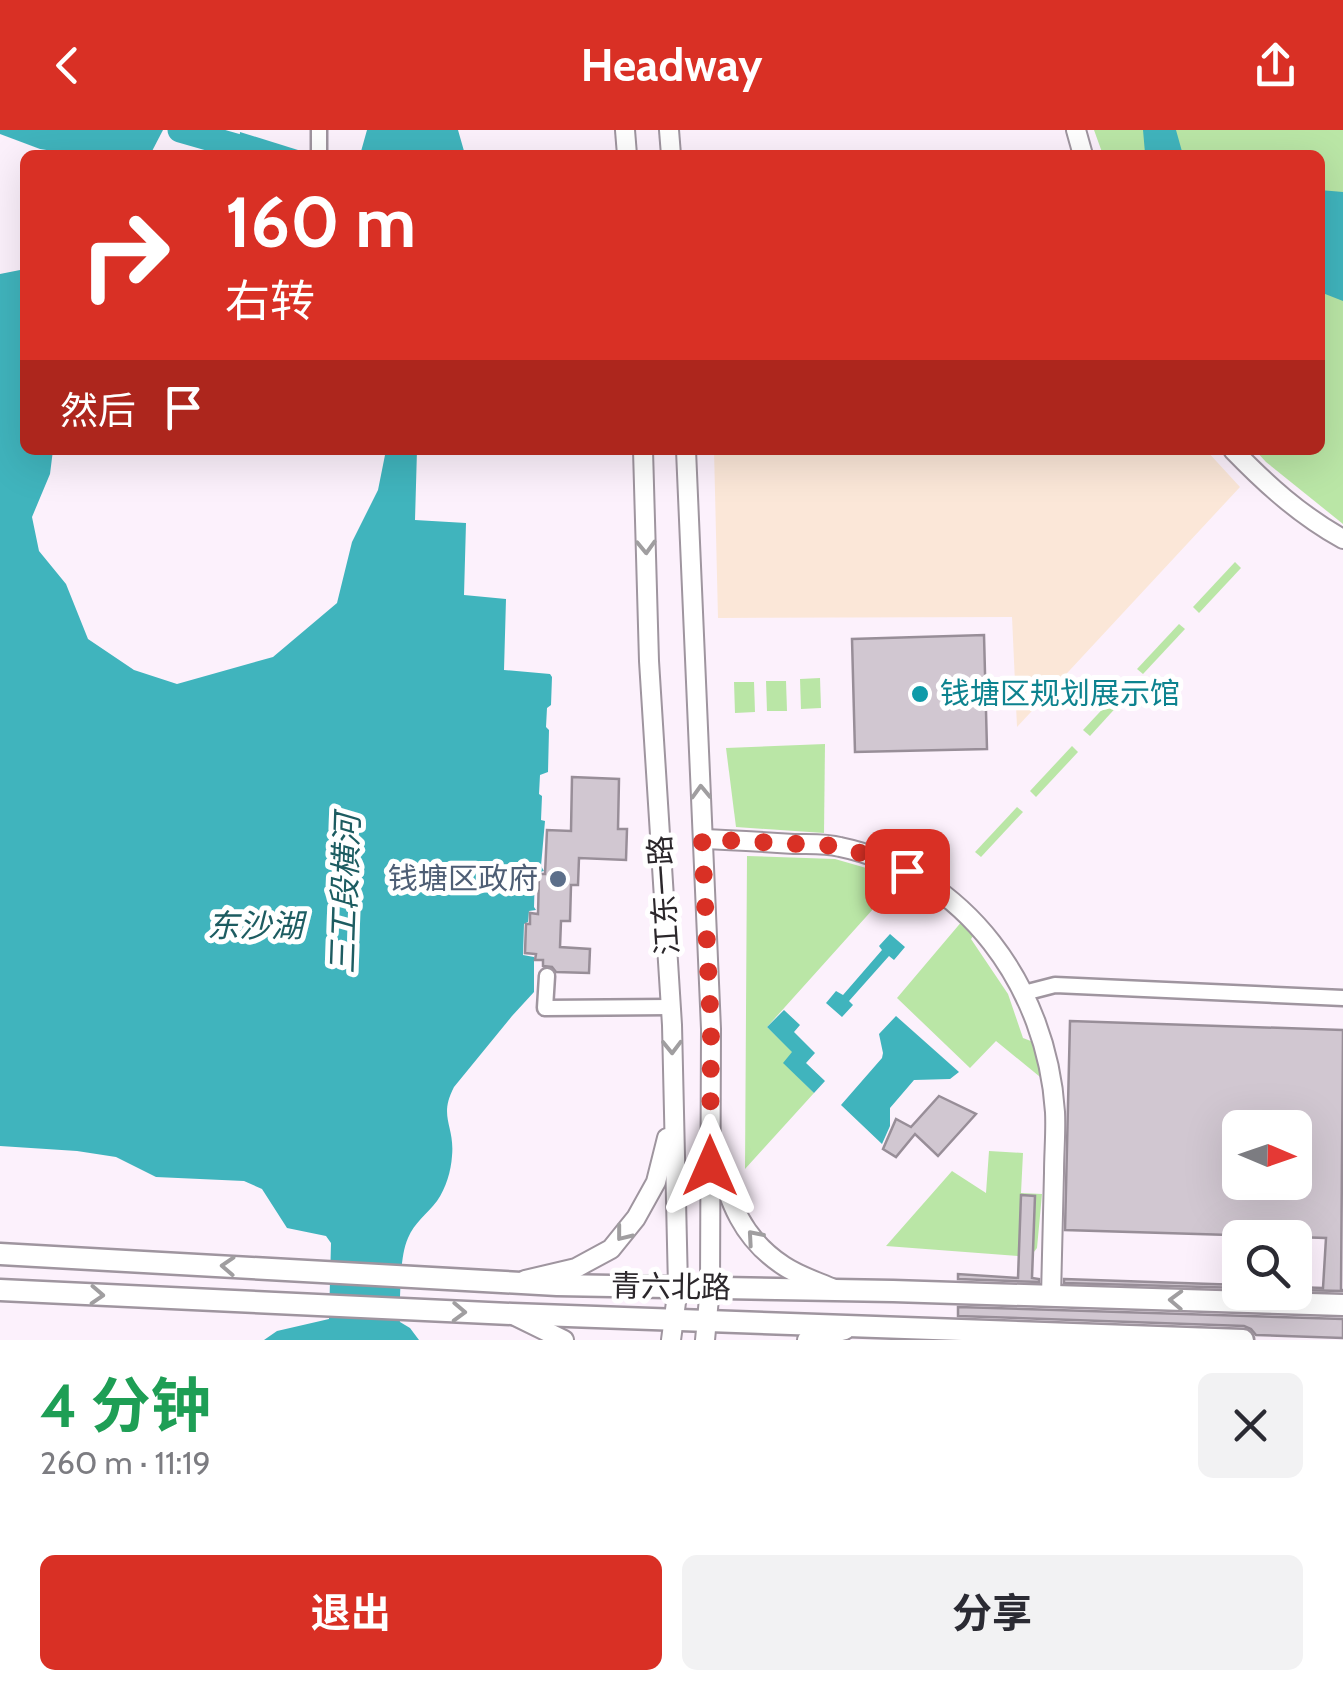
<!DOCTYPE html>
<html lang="zh">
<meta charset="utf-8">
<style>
:root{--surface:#fff;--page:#f2f2f3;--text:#2b2b33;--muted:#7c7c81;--accent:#d93025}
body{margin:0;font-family:Cabin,"Noto Sans SC",sans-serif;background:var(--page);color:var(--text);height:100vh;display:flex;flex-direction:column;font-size:38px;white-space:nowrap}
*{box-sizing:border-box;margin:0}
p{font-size:32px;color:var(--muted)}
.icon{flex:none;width:55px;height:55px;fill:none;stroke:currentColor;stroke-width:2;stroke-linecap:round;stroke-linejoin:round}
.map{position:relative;height:1210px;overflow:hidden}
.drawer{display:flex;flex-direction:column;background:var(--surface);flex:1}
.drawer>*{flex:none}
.guide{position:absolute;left:20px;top:20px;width:1305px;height:305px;border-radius:15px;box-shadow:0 10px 40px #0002;background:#d93025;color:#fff;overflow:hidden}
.needle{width:65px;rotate:92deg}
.fabs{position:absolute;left:1222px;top:980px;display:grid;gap:20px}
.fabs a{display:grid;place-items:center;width:90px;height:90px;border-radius:15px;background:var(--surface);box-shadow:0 10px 40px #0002;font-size:50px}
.pin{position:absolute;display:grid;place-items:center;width:85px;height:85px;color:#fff;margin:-42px;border-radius:20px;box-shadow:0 5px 15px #0006}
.me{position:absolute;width:110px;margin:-55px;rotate:0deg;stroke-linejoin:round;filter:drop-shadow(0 0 8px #0008)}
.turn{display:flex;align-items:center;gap:35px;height:210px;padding:0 40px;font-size:45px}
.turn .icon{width:130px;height:130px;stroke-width:2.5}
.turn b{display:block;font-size:70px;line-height:85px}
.then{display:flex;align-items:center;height:95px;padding:0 40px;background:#0003;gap:20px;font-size:38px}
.round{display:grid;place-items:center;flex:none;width:105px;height:105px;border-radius:15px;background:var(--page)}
.overview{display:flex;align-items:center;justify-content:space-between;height:170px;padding:0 40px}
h1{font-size:60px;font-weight:700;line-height:75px;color:#1e9e55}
.cta{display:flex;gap:20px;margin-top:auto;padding:20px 40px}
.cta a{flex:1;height:115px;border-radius:15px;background:var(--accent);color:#fff;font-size:40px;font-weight:700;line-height:115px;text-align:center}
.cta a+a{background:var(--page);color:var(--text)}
header{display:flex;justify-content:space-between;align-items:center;height:130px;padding:0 40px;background:var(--accent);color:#fff;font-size:45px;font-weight:700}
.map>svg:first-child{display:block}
</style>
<header><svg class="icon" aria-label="back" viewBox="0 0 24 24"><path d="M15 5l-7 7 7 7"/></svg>Headway<svg class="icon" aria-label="share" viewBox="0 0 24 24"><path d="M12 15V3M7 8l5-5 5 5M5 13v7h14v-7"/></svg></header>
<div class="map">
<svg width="1343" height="1210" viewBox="0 0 1343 1210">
<rect width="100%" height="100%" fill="#fcf1fc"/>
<path fill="#fbe7d8" d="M714,320H1206L1240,357L1017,597L1012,487L718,488Z"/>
<g fill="#bae6a6">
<path d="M1094,0H1343V394L1266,332L1255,320H1320V25H1103Z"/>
<path d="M1235,432L1241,438L1199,483L1193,477Z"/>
<path d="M1179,494L1185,499L1143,544L1137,539Z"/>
<path d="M820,548L821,578L801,579L800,549Z"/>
<path d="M766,551H786L787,581H767Z"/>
<path d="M734,552H754L755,582L735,583Z"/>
<path d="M1125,555L1131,561L1090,606L1083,600Z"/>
<path d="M825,614L824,703L736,697L726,618Z"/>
<path d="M1072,616L1078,622L1036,667L1030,661Z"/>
<path d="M1017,677L1023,682L981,727L975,722Z"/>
<path d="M747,726L835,729L901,748L767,897L793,922L784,933L814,963L745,1039Z"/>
<path d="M963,790L976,802L971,809L1008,864L1023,908L1036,913L1045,951L996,911L970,938L897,868Z"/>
<path d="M989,1021L1023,1023L1021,1063L1042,1064L1037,1118L1030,1127L886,1116L952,1041L986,1063Z"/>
</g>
<g fill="#40b4bd">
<path d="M0,0H163L150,25H79L40,19L0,4Z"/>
<path d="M367,0H458L464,21L469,25H360Z"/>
<path d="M1143,0H1176L1183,25H1141L1145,23Z"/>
<path d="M240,2L314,25H238Z"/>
<path d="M1320,60L1343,62V171L1320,162Z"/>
<path d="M25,139V320H53L50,344L32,387L39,421L66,454L88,509L134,540L177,554L273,527L337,473L352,412L378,360L386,320H417L415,390L466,393L464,465L506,469L504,540L550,544L552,547L551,575L547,578L546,597L549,600L548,642L540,645L539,664L542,666L541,690L545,691L541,736L544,741L535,743L534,777L536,780L529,781L528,792L524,794L523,825L534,827V862L512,886L454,957C438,988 455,995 452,1026C451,1041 446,1058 437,1071C427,1084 414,1093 408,1108C399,1128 401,1165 399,1187L400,1192L410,1198L419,1210H264L277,1201L329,1189L331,1113L326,1106L287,1098L262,1059L244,1051L156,1047L116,1027L77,1021L0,1016V144Z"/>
<path d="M890,804L905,817L894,830L889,826L849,871L853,875L842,887L826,873L836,861L843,865L882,820L879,816Z"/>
<path d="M784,880L800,895L794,902L815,923L806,933L825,951L814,963L783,933L792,922L767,897Z"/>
<path d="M896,886L959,942L950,949L914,950L890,978V996L882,1014L841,975L882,928L883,923L879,904Z"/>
</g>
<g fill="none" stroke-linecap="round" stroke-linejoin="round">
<path stroke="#40b4bd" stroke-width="25" d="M180,0L267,25"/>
</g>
<g fill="#d1c7d1" stroke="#988e98" stroke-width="2.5" fill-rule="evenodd">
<path d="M984,505L987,619L855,622L852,509Z"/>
<path d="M572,647L619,649L618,699H627L626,730L579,728L578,755H571L570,791H561L560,817L590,819L589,843L556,842L552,837L543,836V830H535L536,824L525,823L526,794H530V783L538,784L539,744H545L547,700L571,701Z"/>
<path d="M1070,891L1343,900L1341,1159L1343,1161L1295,1160V1157L1323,1158L1326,1108L1065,1100ZM1240,998H1295V1052H1240Z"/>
<path d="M939,966L976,984L938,1026L915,1004L896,1027L883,1019L896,989L911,997Z"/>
<path d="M1021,1065L1035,1066L1032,1148L1039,1149V1152L958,1149V1144L1018,1148Z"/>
<path d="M1064,1149L1240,1155V1158L1064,1153Z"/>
<path d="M958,1177L1343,1189V1208L1256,1205L1251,1199L1244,1196L958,1186Z"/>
</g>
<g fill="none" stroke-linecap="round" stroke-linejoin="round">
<g stroke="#9f959f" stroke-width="19">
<g id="minor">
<path d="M319,25V0"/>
<path d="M547,846L545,878L670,877"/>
<path d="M1024,863L1055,855L1343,868"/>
</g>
</g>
<g stroke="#9f959f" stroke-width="22">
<g id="tertiary">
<path d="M1076,0L1083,25"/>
<path d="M1233,320C1267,355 1300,385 1343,409"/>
<path d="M703,709C733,710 764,712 794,714C809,714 826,713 840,717C966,743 1047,858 1055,982C1056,1002 1054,1023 1054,1043C1053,1084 1052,1125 1051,1166"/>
</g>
</g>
<g stroke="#9f959f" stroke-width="22">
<g id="secondary">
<path d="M625,0L627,25"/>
<path d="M669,0L671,25"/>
<path d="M643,320L649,531L672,895L678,1157L671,1210"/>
<path d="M686,320L711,899L710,1158L705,1210"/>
<path d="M716,1025C730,1072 741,1108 784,1136C799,1146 818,1152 834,1159"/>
<path d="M525,1150L576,1138L611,1119L636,1088L656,1052L667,1008"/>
<path d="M513,1185L564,1210"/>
<path d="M807,1210L845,1200"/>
</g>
</g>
<g stroke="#9f959f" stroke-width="25">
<g id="primary">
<path d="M0,1124L557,1155L893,1161L1343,1175"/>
<path d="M0,1160L512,1184L1243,1210"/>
</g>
</g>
<use href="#minor" stroke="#fff" stroke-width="14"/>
<use href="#tertiary" stroke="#fff" stroke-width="18"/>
<use href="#secondary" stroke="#fff" stroke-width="18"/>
<use href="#primary" stroke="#fff" stroke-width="20"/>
</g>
<defs><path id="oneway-chevron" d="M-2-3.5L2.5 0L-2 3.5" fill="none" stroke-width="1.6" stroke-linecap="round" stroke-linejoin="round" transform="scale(2.5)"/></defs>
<g stroke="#a09ea0">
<use href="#oneway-chevron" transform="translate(646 417) rotate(88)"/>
<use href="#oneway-chevron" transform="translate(701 662) rotate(-92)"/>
<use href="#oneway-chevron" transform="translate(672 917) rotate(89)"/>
<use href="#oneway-chevron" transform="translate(623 1104) rotate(128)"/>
<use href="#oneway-chevron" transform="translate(754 1107) rotate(-131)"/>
<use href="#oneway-chevron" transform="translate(228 1136) rotate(-177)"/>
<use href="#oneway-chevron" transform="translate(97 1165) rotate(3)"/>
<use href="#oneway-chevron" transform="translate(1176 1170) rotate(-178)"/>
<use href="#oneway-chevron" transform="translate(459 1182) rotate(2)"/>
</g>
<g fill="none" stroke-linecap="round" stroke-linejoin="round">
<path stroke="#d93025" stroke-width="18" stroke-dasharray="0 32.4" d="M710,1036L711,899L702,709L838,716L880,729L907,741"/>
</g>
<circle fill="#0f9aa8" stroke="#fff" stroke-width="4" cx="920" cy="564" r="10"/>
<circle fill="#5c6f8a" stroke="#fff" stroke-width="4" cx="558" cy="749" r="10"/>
<g text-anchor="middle" stroke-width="10" stroke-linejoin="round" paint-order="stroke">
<g font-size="30" fill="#0d838f" stroke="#fff" text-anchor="start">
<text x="940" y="574">钱塘区规划展示馆</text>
</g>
<g font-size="30" fill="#4e5e75" stroke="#fff" text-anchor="end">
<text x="538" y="759">钱塘区政府</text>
</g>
<g font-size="30" fill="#2b272b" stroke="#fff">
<text transform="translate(664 765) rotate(-94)" y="10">江东一路</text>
<text transform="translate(671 1157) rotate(1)" y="10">青六北路</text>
</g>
<g font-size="32" font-style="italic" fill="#1d5c61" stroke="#fff">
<text transform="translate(345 764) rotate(-88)" y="11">三工段横河</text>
<text x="255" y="807">东沙湖</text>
</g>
</g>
</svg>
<div class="fabs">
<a><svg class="needle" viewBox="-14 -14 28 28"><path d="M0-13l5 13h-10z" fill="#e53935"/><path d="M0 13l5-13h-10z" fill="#7c7c81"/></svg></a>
<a><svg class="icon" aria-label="search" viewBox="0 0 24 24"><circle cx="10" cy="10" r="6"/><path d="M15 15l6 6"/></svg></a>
</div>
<div class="pin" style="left:907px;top:741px;background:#d93025"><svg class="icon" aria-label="arrive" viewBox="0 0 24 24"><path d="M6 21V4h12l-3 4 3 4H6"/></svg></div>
<svg class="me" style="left:710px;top:1036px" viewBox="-20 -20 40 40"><path d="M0-17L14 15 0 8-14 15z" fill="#d93025" stroke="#fff" stroke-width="4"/></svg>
<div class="guide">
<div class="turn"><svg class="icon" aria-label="right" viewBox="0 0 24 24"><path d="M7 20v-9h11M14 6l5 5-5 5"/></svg><div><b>160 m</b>右转</div></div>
<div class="then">然后<svg class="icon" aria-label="arrive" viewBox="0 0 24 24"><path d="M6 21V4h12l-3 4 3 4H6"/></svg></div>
</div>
</div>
<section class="drawer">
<div class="overview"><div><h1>4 分钟</h1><p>260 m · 11:19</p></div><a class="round"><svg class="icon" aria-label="close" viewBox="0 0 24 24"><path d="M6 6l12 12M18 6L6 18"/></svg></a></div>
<div class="cta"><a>退出</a><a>分享</a></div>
</section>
